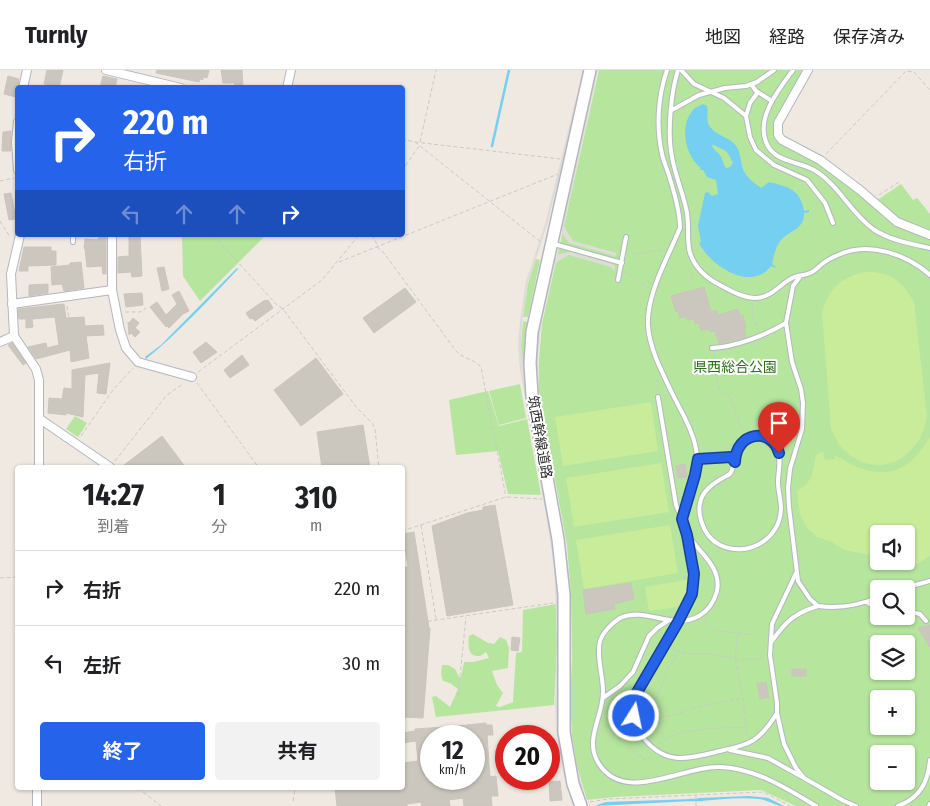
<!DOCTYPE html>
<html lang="ja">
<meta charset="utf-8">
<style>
:root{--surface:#fff;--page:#f2f2f2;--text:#202124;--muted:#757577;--line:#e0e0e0;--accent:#2563eb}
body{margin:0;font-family:"Fira Sans Condensed","Noto Sans JP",sans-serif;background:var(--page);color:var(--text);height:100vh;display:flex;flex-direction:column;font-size:19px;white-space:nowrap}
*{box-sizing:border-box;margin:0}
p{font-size:16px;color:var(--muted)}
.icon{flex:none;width:28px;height:28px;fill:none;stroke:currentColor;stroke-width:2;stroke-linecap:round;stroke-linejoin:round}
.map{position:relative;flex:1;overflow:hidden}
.panel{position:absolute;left:15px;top:395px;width:390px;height:325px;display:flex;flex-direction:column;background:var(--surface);border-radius:5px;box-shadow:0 1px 4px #0004}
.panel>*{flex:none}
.top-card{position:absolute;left:15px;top:15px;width:390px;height:152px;border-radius:5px;box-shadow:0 1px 4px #0004;background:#2563eb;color:#fff;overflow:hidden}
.controls{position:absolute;left:870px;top:455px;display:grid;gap:10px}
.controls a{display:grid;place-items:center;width:45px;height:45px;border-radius:5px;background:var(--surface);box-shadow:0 1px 4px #0004;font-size:25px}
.speed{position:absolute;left:420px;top:655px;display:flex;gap:10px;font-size:25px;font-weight:700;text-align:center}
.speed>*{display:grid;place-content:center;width:65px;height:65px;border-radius:50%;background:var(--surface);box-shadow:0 1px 4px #0004;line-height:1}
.speed small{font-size:12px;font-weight:400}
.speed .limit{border:8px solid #d22;background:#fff;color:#111}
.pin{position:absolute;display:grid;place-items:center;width:42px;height:42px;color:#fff;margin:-51px -21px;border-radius:50% 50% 50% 0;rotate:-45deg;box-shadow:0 0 5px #0007}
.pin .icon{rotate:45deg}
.me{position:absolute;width:55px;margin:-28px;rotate:10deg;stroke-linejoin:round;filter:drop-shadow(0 0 4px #0008)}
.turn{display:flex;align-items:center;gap:18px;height:105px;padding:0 25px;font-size:22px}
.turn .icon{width:65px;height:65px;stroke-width:2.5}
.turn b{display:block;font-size:35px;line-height:42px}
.lanes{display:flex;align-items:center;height:48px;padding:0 25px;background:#0003;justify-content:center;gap:25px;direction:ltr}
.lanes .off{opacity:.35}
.eta{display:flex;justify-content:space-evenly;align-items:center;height:85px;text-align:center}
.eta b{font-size:30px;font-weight:700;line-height:35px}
.primary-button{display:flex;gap:10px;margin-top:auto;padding:10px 25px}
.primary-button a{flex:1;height:58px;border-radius:5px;background:var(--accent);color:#fff;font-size:20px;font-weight:700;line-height:58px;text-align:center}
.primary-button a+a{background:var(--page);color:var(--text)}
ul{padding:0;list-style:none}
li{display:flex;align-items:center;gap:15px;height:75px;padding:0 25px;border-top:1px solid var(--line)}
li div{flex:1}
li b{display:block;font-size:19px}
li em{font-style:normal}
header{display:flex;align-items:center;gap:30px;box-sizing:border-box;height:70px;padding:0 25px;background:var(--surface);border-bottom:1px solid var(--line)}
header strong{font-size:24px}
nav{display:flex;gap:28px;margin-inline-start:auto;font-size:18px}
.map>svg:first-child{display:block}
</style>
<header>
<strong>Turnly</strong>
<nav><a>地図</a><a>経路</a><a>保存済み</a></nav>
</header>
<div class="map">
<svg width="930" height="736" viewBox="0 0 930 736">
<rect width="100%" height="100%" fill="#efe9e1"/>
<g fill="#b6e59e" fill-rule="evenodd">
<path d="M599,0H803L776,52L774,65L776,70L783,75L823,95L897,156L930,168V736H796L761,720L614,727L587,730L577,696L572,665L570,633L572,587L571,525L567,475L539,322V290L542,254ZM879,464H906V491H879ZM879,519H906V546H879ZM879,574H906V601H879ZM879,629H906V656H879ZM879,684H906V711H879Z"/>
<path d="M901,114L913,130L917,128L930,144V163L897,150L876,131Z"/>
<path d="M182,165H266L200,231L183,206Z"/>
<path d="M536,189L540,190L528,247H523L528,213Z"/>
<path d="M523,251L527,252L525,277V307L524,308L521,276Z"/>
<path d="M520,314L526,348L499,355L489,321Z"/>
<path d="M488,321L499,356L527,349L541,425L508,424L498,381L456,385L449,330Z"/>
<path d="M75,346L87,353L78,367L66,359Z"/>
<path d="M556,534L557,576L554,635L436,647L432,627L436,626L450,637L458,619L450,613L443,611L441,604L442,595H448L455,599L459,607H461L464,592H473L489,588L486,582C484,583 482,586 479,586C467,587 468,573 469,566L473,564L488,573L494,574L500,567L506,570L509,578L508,598L492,601L497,615L503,623L496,636L500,637L513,632L516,583L522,582L523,540Z"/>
</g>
<g fill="#c9ec9a">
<path d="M867,202C891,202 902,211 914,232L927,346C922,386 880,412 846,382C839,376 835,367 831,359L822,242C830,218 841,206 867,202Z"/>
<path d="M651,332L658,381L563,396L555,347Z"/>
<path d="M930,367V486L917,494L903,491H906V464H879V487L844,480L830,471L817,467L807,458L800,445L797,421C814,412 812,402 816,385L823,381L825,390L835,389V385C876,411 904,410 930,367Z"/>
<path d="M661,393L669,442L574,457L566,408Z"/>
<path d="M670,455L678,503L584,519L576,470Z"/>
<path d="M691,509L684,536L649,541L645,517Z"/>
</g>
<g fill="#dfdcd8">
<path d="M583,0H586L558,115H557L547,155L528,213L522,253L521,274L526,319L553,467L560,534L561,572L577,736H573L564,706L556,661L555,634L557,568L554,497L547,451L520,300L518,276L520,250L526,211L545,154Z"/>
<path d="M595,0H598L564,156L573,171L617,183L615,186L569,173L563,165L561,156Z"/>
<path d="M570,182L612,194L615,196L614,201L611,197L569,185L555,193L541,255L538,287L539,321L565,472L571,526V659L577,696L586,730L585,729L579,719L568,667V599L536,324L535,300L538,258L553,191L559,184Z"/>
</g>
<g fill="#75cff0" fill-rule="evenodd">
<path d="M703,34L707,36C709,43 705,52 711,58C717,66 730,67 736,76C741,83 740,91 743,99C746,107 754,113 761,118L769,112C789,117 800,119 804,141L809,140V142L804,143C804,160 790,160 781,170C775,177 774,186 772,194L776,197V198L771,196C751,223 710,195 699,173L701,172L698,156L705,123L708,122L712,126L718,124L716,110L707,107L703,100H700L701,98C685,86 679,56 693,40C695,37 700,36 703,34ZM712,75H714C727,82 726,78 733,93L730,97L726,98C723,94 723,91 721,87C719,82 713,81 712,75Z"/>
<path d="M237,198L238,199C209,230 179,262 146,289L145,287L161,275Z"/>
<path d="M749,726L768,728L784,736C775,736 767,729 758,729C739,727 718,730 698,731V728Z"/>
<path d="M693,729V731L594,736L606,732Z"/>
</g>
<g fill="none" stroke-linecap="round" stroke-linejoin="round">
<g stroke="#75cff0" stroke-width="2.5">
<path d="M492,76L509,0"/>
<path d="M690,730H702"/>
</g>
</g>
<g fill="#cbc7bf" stroke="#cbc5ba" fill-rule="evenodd">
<path d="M47,0H63L59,18L44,14Z"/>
<path d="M157,0H209L207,8L203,7V10L200,9L199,12L156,3Z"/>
<path d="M221,0H242L243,18H234L235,13H223Z"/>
<path d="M8,6L19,9L16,27L4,24Z"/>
<path d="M103,6L117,9L115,18H100Z"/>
<path d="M11,61V81H2L3,62Z"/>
<path d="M11,123L16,149L9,150L4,124Z"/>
<path d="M140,165L142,206L132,207L131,202L118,203V187L129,186V166Z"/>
<path d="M106,167V204H103L102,196L87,197L85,179L84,178L85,169L98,170V168Z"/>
<path d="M24,177H51V181H56V195L28,196V201H19Z"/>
<path d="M81,192L84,218L64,221L62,214L52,215L51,197L70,195V193Z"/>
<path d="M164,197L169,219L162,221L157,198Z"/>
<path d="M48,214V223L29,226V215Z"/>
<path d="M704,217L711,242L716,240L718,245L738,239L740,246L743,245L746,258H744L746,267L719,274L715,261L710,262L709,259L701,261L699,253L695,254L694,249L687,250L686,246L680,248L678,241L676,242L671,226Z"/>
<path d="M405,218L416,232L374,263L363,248Z"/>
<path d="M179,221L189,241L183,244L169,258L167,256L166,257L150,237L157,232L166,245L177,234L172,225Z"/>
<path d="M142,223L143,235L126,237L124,224Z"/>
<path d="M265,230L266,231L268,230L273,238L255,251L252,248L250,249L246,243Z"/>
<path d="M64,234L66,248L84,247L85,256L103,255L104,265L86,266L89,288L71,292L70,280L36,289L28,277L46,273L47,278L59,275L55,247L32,249L33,257L26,258V249H19L18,239Z"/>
<path d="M133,248L139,253L135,258L140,262L135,267L131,263L129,265L128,252L129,253Z"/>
<path d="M206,272L217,282L201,293L193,282Z"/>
<path d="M12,273L26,293L23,295L8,275Z"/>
<path d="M242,285L249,295L230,308L224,300Z"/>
<path d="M316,288L343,324L301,356L274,320Z"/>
<path d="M110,293L106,324L97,323L99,303L85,305L83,347L66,343V345L48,343L49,328L62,329L64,318L72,319V300Z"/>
<path d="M363,355L370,398H322L317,362Z"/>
<path d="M162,366L186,398H120L140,383Z"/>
<path d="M685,394L687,407L678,408L676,396Z"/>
<path d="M495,435L513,535L447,546L432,456L467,443L483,440V437Z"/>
<path d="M414,462L429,558H430L423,648L402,647V575L404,551L402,552V497H408L403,464Z"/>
<path d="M631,513L634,529L614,534L615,539L586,544L583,520Z"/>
<path d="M930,555V577L918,558Z"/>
<path d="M512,567L520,568L518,581L511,580Z"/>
<rect x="792" y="599" width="14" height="7"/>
<path d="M766,612L769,627L760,629L757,614Z"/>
<path d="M486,653V655H492L493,665H487L490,707L496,706L498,726H491L492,736H464L463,728L449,730L450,736H422L421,732L407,734V736H337L335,718H402V693L418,691L416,671L402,673V663L415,661V659L444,657V659L457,658V656ZM431,666H474V709H431Z"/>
<path d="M560,711L562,730L550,731L549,712Z"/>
</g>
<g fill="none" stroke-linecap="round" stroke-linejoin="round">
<g stroke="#b4b7c1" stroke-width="6">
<g id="lane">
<path d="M667,0C658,26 656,57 662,84C664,93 668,101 670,109C675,125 680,142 680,158C668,187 646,225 648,256C650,280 662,302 672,323C682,343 695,363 697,386C700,407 679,433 682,451C687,477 723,491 717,521C714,532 708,541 699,546C671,561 647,536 620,548C612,553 603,562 600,571C596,586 603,605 603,621C604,645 583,670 599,694C626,735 683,695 721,697C757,699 786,718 816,736"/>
<path d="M678,0C671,22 667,63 672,87C675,104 682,121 686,138C690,153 686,169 690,183C695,198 706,208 720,215C731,221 743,228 756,228C772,227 779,215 792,208C797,205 804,206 810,203C814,202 818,197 822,194C827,190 833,187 838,185C869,171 906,184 930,205"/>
<path d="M681,0L694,14L724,28L746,46L750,67L756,80L774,95L807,110L825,133L833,153"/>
<path d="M793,0C779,19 756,47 766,72C773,92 798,91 814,100C838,114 850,142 873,159C889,170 911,174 930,178"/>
<path d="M751,14L756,21L772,31"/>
<path d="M672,40L699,25L725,18L746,16L757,12L774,0"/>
<path d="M746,46L750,33L758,22"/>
<path d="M73,172V165"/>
<path d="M554,174L622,193"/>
<path d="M799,208L793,216L786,253L792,292L801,319L803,333L802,359L790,399L788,418L789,437L798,511L810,529L818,536C839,539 860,535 879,527"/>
<path d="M618,210L626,167"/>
<path d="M712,278C735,277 766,265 786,253"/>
<path d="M658,327L676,435L681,447"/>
<path d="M759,366C766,368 774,370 777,378C782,388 778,402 778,412C778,421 781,430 781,439C780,470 747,488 720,475C702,466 693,438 705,422C712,413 721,409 730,404C740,387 731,368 759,366Z"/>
<path d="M698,389L731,387L735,392"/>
<path d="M687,465C690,484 699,507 692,525C682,552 661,580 647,605C643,611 638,618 636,625C631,641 635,659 646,671C668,696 691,688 720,681C751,674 759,672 777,643"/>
<path d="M796,503L772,554L770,585L777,633V643L784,674L796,698L804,708L844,731L856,736"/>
<path d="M901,519L930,511"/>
<path d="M867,532L879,540"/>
<path d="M906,541L920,544L926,551"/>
<path d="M772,571C786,551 795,543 818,536"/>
<path d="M603,628L620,616L633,602L649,566L657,558L669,550"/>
<path d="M730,680L768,688L802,707"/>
<path d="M898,736C920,728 928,712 930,690"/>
<path d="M929,736L930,734"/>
</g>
</g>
<g stroke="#b4b7c1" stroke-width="10">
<g id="street">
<path d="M106,0L181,18"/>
<path d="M808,0L778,53V65L782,70L820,90L860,120L897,152L930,165"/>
<path d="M23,18L27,0"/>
<path d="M287,18L291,0"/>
<path d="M18,52L16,72L18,100"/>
<path d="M20,165L11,204L14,266L36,299L39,310V398"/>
<path d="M112,165V220L120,260L126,278L138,292L192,307"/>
<path d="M12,234L112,220"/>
<path d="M0,272L14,266"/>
<path d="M40,349L110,397"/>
<path d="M37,736V718"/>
</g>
</g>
<g stroke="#b4b7c1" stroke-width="14">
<path id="secondary" d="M581,736L573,714L564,662V525L558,469L532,325L530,293L532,262L590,0"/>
</g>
<g stroke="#c9c9c9" stroke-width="1" stroke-dasharray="4 2.5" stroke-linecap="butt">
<path d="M402,69L415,72L560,89"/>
<path d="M415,72L542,173"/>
<path d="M420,72L436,0"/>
<path d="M826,84L906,1L914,2L930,20"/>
<path d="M402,101L419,76"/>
<path d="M0,111L14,108"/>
<path d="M879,125L899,112"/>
<path d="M0,151L10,167"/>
<path d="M213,165L277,235L283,239L357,338L372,353L375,359L379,398"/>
<path d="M372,165L378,176"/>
<path d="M377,177L384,183L456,281C463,289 474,289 481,297L506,427"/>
<path d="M633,184L663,180"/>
<path d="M339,192L558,104"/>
<path d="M625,202L649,218"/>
<path d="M687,214L695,205"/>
<path d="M752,233L753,247L758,260"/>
<path d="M67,236L71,262"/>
<path d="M125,242H140L146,238"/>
<path d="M714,284L717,294L715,302L720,321L730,326L743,362"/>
<path d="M198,302L322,210L359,165"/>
<path d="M658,309V320"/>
<path d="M197,313L259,398"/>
<path d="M752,360L771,358L780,364L790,376"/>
<path d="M81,366L113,320L133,298"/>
<path d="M724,380L735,372"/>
<path d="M115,391L167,325L183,314"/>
<path d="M421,455L436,549"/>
<path d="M402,461L506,427L542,429"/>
<path d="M0,508L18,507"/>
<path d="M684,510L687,502"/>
<path d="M705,549L712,560L753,565"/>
<path d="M402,555L553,533"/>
<path d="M738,564L735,589L743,628L747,667"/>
<path d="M670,579L689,584H711L741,590L764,588"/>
<path d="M458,626L466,547"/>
<path d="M645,647L661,619L668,599L678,583"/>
<path d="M641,649L674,645L698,637L742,628"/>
<path d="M604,654L629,678L644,689L647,690L652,685"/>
<path d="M660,674C673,658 725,657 745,658"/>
<path d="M138,718L161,736"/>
<path d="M293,731L295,718"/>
<path d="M590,732L608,729L763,722L791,736"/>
<path d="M696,736V726"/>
</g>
<use href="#lane" stroke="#fff" stroke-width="4"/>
<use href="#street" stroke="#fff" stroke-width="8"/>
<use href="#secondary" stroke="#fff" stroke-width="11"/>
</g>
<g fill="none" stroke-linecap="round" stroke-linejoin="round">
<g stroke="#184099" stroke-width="12">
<path id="route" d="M634,646L636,624L678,552L692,524L694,504L687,465L682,449L695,405L698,389L731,387L735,392C736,361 772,357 779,383"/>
</g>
<use href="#route" stroke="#2563eb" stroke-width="9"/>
</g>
<g text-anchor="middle" stroke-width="4" stroke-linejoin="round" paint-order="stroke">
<g font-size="14" fill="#2c6e1b" stroke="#fff">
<text x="735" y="302">県西総合公園</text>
</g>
<g font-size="14" fill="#2e2e2e" stroke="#fff">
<text transform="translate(540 367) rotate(80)" y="5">筑西幹線道路</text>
</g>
</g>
</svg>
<div class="controls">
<a><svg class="icon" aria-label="sound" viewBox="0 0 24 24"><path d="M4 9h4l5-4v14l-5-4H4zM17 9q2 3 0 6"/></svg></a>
<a><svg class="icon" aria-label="search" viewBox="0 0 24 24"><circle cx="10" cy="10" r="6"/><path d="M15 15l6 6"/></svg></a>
<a><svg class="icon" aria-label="layers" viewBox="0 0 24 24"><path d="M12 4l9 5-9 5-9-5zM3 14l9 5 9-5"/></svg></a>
<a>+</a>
<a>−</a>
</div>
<div class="speed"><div>12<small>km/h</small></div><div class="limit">20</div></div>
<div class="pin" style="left:779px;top:383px;background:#d93025"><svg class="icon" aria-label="arrive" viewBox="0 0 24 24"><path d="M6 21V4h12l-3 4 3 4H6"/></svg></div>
<svg class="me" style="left:634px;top:646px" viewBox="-20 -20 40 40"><circle r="17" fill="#2563eb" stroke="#fff" stroke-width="3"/><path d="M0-11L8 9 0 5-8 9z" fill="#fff"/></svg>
<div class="top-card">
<div class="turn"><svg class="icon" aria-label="right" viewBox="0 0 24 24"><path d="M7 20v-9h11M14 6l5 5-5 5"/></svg><div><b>220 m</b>右折</div></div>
<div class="lanes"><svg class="icon off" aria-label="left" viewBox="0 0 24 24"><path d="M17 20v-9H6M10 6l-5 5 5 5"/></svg><svg class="icon off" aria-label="ahead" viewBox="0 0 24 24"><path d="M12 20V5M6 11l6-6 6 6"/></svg><svg class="icon off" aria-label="ahead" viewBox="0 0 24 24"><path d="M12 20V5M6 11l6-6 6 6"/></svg><svg class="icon" aria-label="right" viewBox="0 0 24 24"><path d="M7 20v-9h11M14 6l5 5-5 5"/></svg></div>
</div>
<section class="panel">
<div class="eta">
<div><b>14:27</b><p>到着</p></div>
<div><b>1</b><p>分</p></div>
<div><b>310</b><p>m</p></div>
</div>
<ul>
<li><svg class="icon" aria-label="right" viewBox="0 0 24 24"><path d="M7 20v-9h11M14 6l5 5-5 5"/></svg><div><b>右折</b></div><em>220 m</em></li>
<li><svg class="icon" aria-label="left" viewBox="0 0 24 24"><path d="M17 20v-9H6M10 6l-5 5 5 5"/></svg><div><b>左折</b></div><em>30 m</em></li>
</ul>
<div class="primary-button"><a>終了</a><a>共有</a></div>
</section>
</div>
